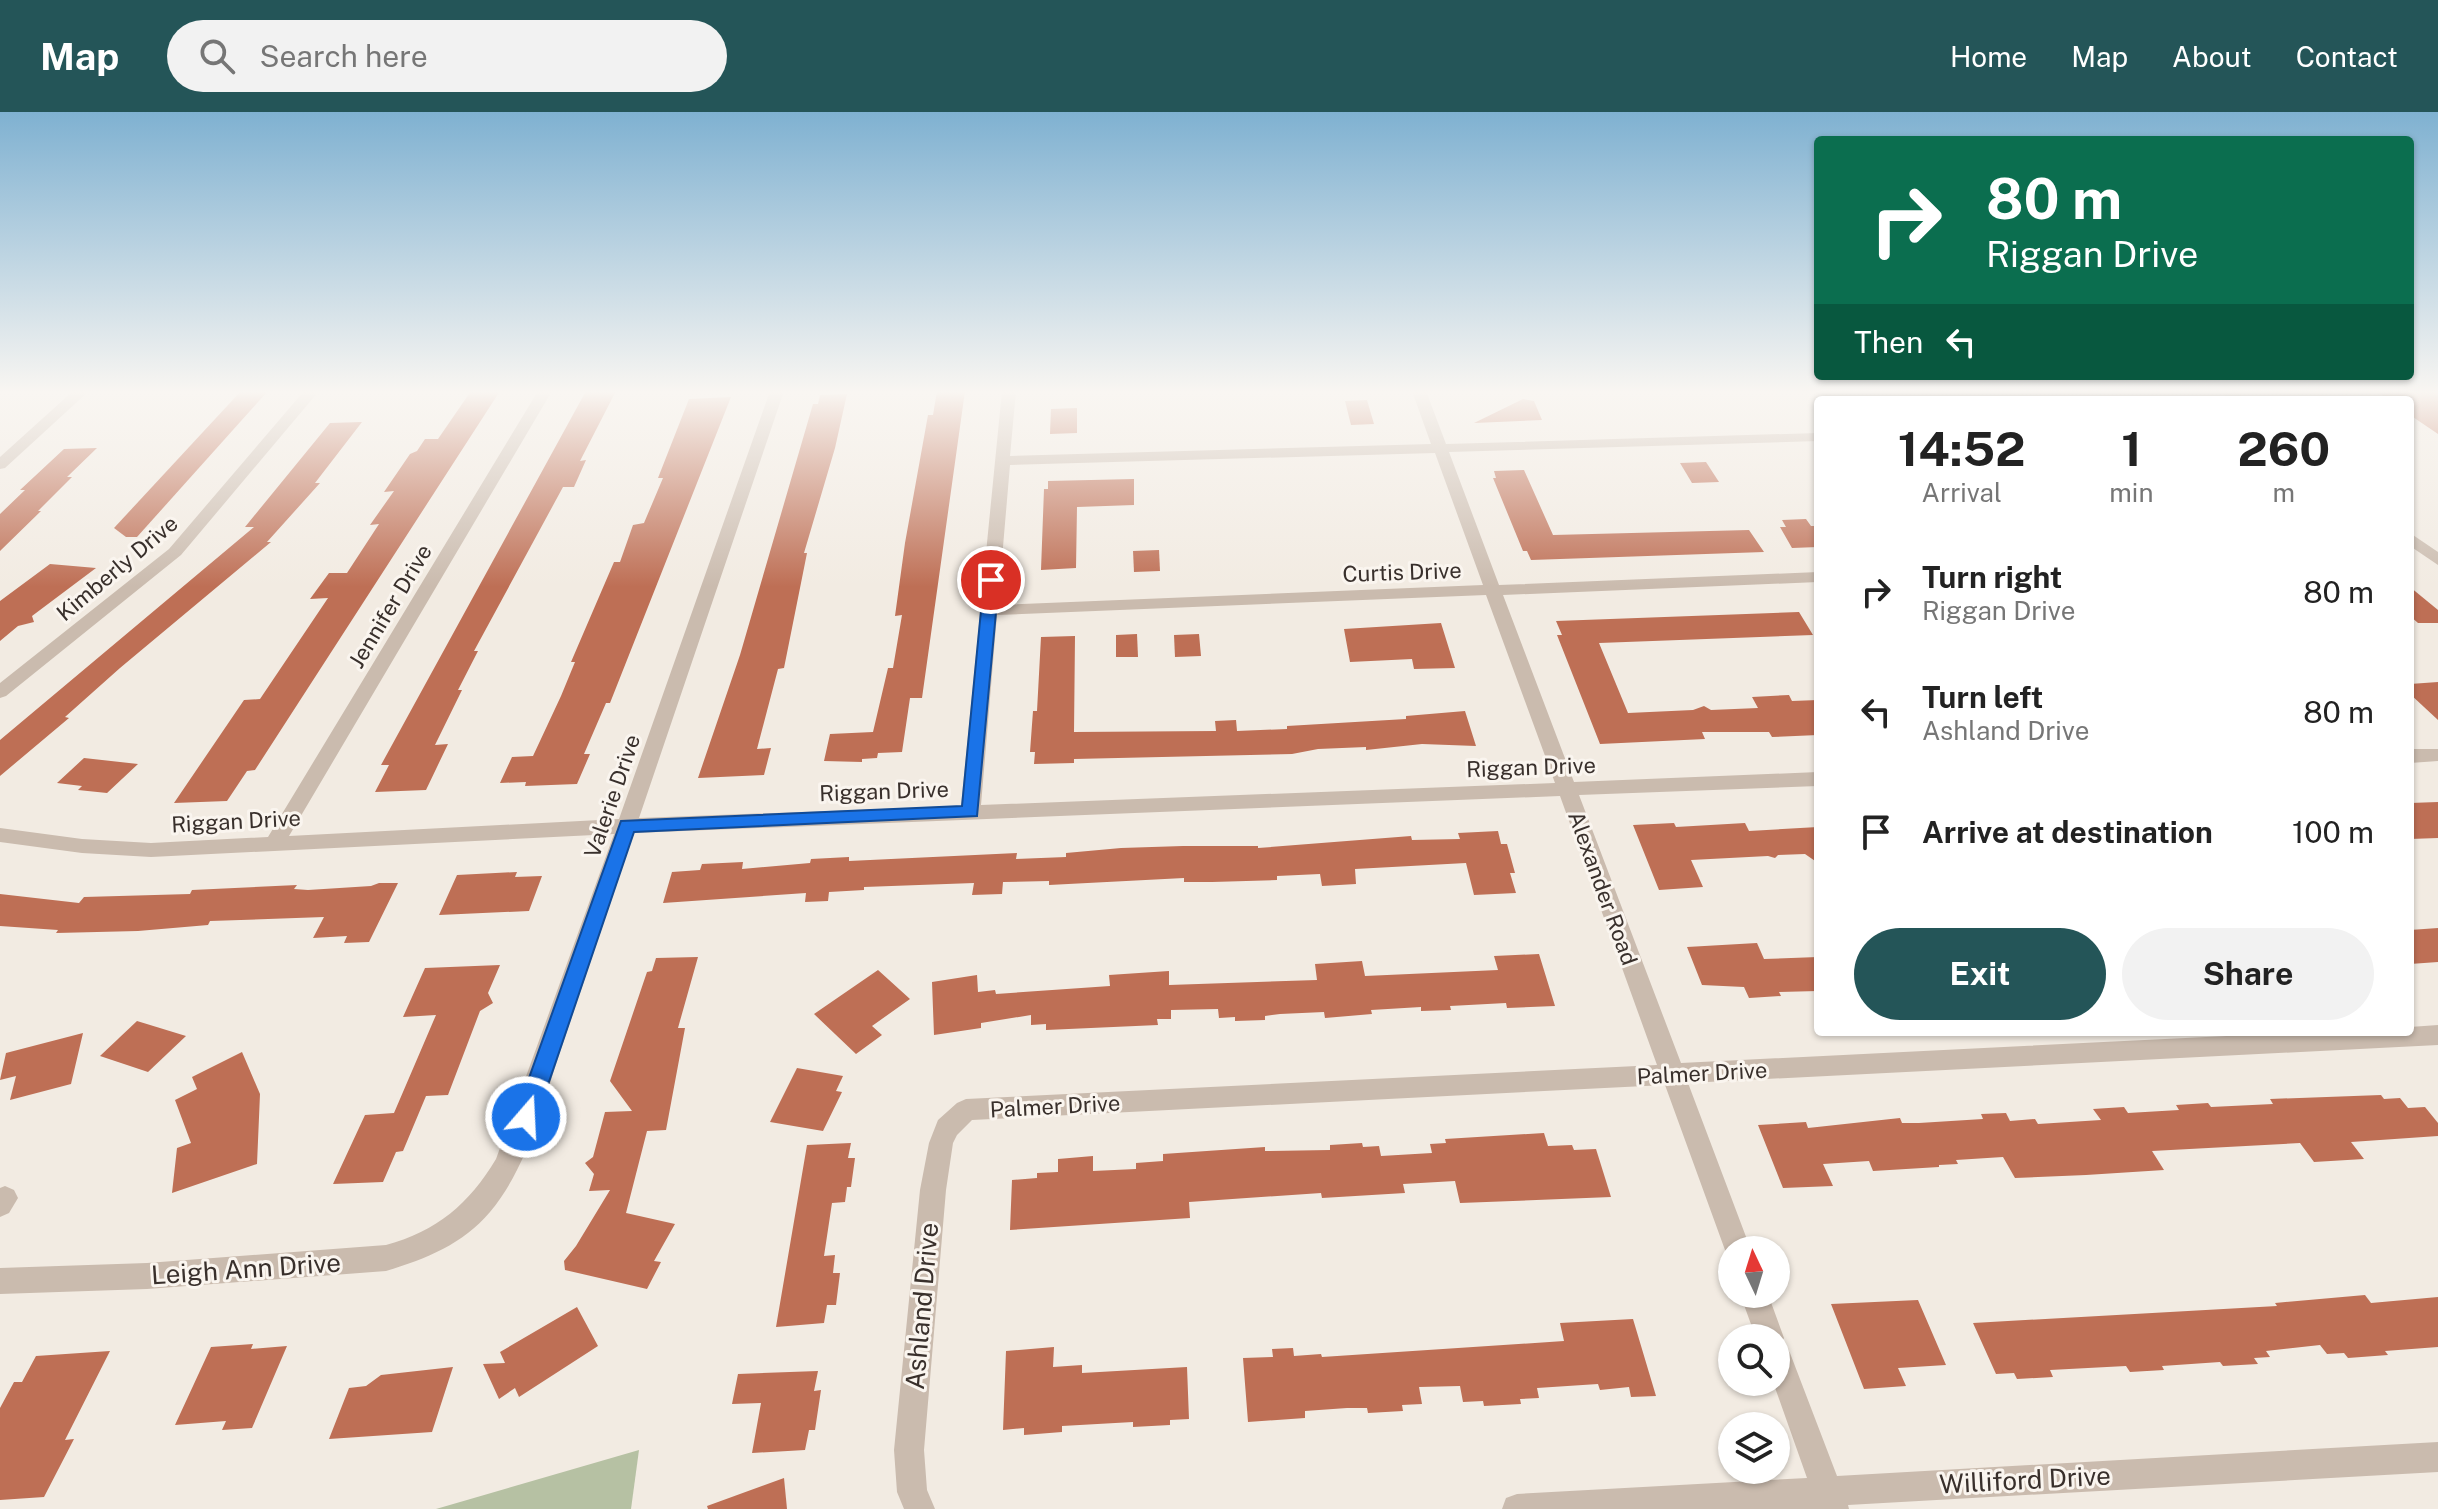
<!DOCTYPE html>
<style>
:root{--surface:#fff;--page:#f2f2f2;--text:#222;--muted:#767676;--accent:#245558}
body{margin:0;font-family:"Public Sans",sans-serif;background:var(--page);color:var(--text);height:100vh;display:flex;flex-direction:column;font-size:30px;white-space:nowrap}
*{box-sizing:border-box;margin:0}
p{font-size:26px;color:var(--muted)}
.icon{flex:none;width:44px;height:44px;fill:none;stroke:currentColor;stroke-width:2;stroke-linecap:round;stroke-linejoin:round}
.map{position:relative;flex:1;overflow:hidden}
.side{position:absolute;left:1814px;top:284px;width:600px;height:640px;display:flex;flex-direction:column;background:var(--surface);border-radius:8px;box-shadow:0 2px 6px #0004}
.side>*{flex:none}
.banner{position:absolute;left:1814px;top:24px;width:600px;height:244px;border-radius:8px;box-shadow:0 2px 6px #0004;background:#0b6e4f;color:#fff;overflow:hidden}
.needle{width:52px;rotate:356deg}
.buttons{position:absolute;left:1718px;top:1124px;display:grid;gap:16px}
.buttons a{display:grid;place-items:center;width:72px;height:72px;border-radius:50%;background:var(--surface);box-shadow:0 2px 6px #0004;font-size:40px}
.pin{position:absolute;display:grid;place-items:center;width:68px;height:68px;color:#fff;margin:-34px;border:4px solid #fff;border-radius:50%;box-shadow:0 2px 8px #0007}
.me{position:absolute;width:88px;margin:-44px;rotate:19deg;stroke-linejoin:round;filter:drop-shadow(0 0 6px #0008)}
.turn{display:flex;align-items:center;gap:28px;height:168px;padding:0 40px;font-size:36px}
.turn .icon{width:104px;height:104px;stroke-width:2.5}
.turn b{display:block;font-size:56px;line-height:68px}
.then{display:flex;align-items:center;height:76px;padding:0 40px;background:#0003;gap:16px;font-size:30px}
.eta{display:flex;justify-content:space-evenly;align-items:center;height:136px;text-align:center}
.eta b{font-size:48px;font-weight:700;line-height:56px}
.primary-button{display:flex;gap:16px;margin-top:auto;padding:16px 40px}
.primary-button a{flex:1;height:92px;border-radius:48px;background:var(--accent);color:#fff;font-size:32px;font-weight:700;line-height:92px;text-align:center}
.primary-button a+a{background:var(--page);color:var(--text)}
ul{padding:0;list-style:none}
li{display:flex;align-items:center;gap:24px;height:120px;padding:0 40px}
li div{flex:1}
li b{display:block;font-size:30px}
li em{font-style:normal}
header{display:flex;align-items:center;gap:48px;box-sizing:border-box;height:112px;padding:0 40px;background:var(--accent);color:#fff}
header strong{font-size:38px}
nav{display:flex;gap:44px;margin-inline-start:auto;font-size:28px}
.search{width:560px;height:72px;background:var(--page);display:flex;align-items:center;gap:20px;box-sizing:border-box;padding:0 28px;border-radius:44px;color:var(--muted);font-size:30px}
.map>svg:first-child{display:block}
</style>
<header>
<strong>Map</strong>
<div class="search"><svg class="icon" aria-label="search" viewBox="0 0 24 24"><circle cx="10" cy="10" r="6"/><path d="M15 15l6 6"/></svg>Search here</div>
<nav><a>Home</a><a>Map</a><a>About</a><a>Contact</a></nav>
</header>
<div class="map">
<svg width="2438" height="1397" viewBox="0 0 2438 1397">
<rect width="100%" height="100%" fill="#f2ebe2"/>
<path fill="#b6c1a3" d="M639,1338L631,1397H436Z"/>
<g fill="#be6f55">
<path d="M241,279H268L137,425H126L114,416Z"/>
<path d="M471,279H500L255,658L247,659L227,689L174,691L244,588L260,587L328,486L310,487L329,461H347L379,412L370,413L394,379L384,380L410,342L417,339L425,327H438Z"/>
<path d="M586,279H616L580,349L586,348L574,375H563L474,539H478L458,578H462L435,633L448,632L426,678L375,680L389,653H381Z"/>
<path d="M937,279H965L922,586H910L902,640L878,641L877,646L862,647V650L824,649L830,622L873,620L888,556H893L902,503L895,504L905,431L928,303H933Z"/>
<path d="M2376,279H2438V322L2410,303V288H2389Z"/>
<path d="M847,282L835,336L804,441H807L784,556L778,557L757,637L771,636L764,663L698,666L740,543L813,292H818L820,283Z"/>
<path d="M731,285L610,591H606L584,642H590L577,672L525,674L526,670L500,671L512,645L533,644L561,584L575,550H571L614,450H620L633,413L644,411L663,366H658L689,287Z"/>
<path d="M1523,287L1534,289L1542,308L1474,311Z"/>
<path d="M1367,288L1374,312L1351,313L1345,289Z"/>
<path d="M1077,296V321L1050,322L1051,297Z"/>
<path d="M362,310L315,371H320L267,430H271L120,556L65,605L69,606L0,664V628L254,415H245L330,311Z"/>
<path d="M97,336L67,365H72L38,399H41L0,439V402L25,378H20L64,337Z"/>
<path d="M1706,350L1719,370L1692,371L1680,351Z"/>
<path d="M1524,358L1553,423L1749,418L1764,440L1531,448L1527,439H1523L1493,366H1496L1494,359Z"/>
<path d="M1134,367V393L1077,395L1076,456L1041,458L1044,377H1048V369Z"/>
<path d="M1806,407L1811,414H1818V435L1792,436L1780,415H1786L1782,408Z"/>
<path d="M1159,438L1160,459L1134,460L1133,439Z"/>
<path d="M50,452L96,456L32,504L34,510L18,514L0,529V489Z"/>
<path d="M2410,475L2438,498V511H2418L2410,504Z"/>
<path d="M1799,500L1813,523L1599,531L1628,601L1693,598L1704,594L1711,598L1758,596L1752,585L1789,583L1792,589L1818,588V623L1772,625L1769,620H1702L1705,627L1600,632L1557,523H1562L1556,509Z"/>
<path d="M1441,511L1455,556L1414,557L1412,547L1350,550L1344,517Z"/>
<path d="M1137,522L1138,545H1116V523Z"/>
<path d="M1199,522L1201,544L1175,545L1174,523Z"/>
<path d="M1075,524L1074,620L1216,619L1215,609L1236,608L1237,619L1287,617V614L1406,607V604L1465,599L1476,634L1422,632L1366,638V635L1318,637L1292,642L1074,647V651L1034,652L1035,640H1030L1033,599H1037L1041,525Z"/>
<path d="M2438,570V608L2410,582V572Z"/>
<path d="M84,646L138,652L107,681L78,678L82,674L57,671Z"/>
<path d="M2438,690V726L2410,727V691Z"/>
<path d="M1674,711L1676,715L1745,711L1749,719L1818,715V751L1805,742L1778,743L1775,746L1768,744L1691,748L1703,775L1659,778L1633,713Z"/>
<path d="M1498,719L1501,732H1507L1515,761H1510L1516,781L1474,783L1466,751L1355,757L1356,772L1322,774L1320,762L1277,764V768L1212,770H1184V766L1049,773V769L1003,770L1002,782L972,783L974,771L864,775V778L829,780L828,789L805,790L806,781L663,791L672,760L700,758L702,752L743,750L742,757L810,751L811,747L849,745V749L1017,741L1016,747L1066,745V741L1121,736L1183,734H1258V736L1411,724L1412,728L1460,727L1458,721Z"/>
<path d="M517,760L515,765L542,764L529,799L439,803L457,763Z"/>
<path d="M379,771H398L369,830L344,831L347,824L313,826L324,805L210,809L208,813L138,819L56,821L58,818L0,814V782L79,791L84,785L190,782L192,778L297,773L294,777L308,778L371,774Z"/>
<path d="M2438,816V850L2410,852V818Z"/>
<path d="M1757,831L1764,847L1818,845V879L1779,880L1781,884L1749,886L1744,875L1702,873L1687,835Z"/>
<path d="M1539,842L1555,894L1507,896L1506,891L1450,894L1451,898L1421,899V895L1371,898L1372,902L1325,906L1324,900L1280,902L1265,904V908L1235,909V905L1219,906L1218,897L1171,898V907H1157L1158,913L1046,918V912L1031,913V903L981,911V916L934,923L932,870L977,863L978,880L995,878L996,882L1110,874L1109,863L1169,859V873L1317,868L1315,852L1362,849L1365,864L1498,858L1494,844Z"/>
<path d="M698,845L678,916H685L666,1018L647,1019L626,1101L675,1112L654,1149L661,1150L647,1177L565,1158L564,1149L576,1134L610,1078L589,1079L594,1062L585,1051L593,1045L605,1000L632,999L610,969L647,860L652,859L656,846Z"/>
<path d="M500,853L488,881L493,891L480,899L448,983L426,984L403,1039L396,1040L383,1070L333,1072L365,1003L394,1001L436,903L403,905L425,856Z"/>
<path d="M878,858L910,887L872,914L882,923L856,942L814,902Z"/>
<path d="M137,909L186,924L148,960L100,944Z"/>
<path d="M83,921L71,972L10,988L16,964L0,968L6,941Z"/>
<path d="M242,940L260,982L257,1052L172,1081L177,1036L191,1031L175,988L197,977L192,965Z"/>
<path d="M797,956L843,964L836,979L842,980L823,1019L770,1010Z"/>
<path d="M2381,983L2384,987L2400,986L2408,996L2425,995L2438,1011V1024L2351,1030L2364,1047L2314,1050L2300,1031L2152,1039L2164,1058L2086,1063L2015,1066L2003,1045L1956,1048L1958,1052L1939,1053V1055L1873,1059L1869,1049L1823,1052L1833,1074L1783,1076L1758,1013L1806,1010L1808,1016L1900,1006L1902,1011H1919L1983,1007L1981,1002L2006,1001L2010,1009L2035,1007L2038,1012L2101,1008L2093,997L2124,995L2128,1001L2179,998L2176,993L2208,991L2211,995L2273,992L2270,987Z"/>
<path d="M1544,1021L1548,1034L1572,1033L1574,1038L1596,1037L1611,1085L1460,1091L1455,1069L1403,1072L1405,1081L1322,1086L1321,1081L1189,1090L1190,1106L1010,1118L1012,1068L1037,1066V1061L1058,1060V1047L1093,1044V1059L1136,1057V1051L1163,1049V1042L1265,1035V1039L1330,1038V1033L1362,1031L1363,1035L1379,1034L1381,1044L1432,1041L1430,1032L1446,1031L1445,1027Z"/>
<path d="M851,1031L848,1046H855L851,1075H847L845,1090L832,1091L824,1144L835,1143L833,1161H840L836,1193H827L824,1211L776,1215L807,1033Z"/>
<path d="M2365,1183L2371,1191L2438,1185V1235L2385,1239L2388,1243L2348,1246L2344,1241L2327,1242L2320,1233L2266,1239L2270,1245L2254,1246L2258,1252L2223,1254L2220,1250L2162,1254L2164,1258L2130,1260L2126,1254L2050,1258L2053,1265L2017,1267L2014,1261L1996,1262L1973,1211L2277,1194L2275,1191Z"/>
<path d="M1918,1188L1946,1253L1898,1256L1906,1274L1864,1277L1831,1192Z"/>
<path d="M577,1195L598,1234L519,1285L515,1276L499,1287L483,1252L505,1251L500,1240Z"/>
<path d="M1633,1207L1656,1284L1631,1285L1629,1275L1600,1278L1598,1272L1537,1276L1539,1286L1520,1287L1521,1292L1484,1294L1483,1289L1463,1290L1460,1274L1419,1275L1422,1292L1402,1293L1403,1299L1368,1301L1367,1296H1347L1305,1299V1306L1248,1310L1243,1246L1273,1245L1272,1237L1293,1236L1294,1244L1321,1242L1322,1245L1564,1229L1560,1211Z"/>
<path d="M253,1232L251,1237L287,1234L252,1316L222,1318L226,1309L175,1313L211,1235Z"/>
<path d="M1054,1235L1053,1255L1082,1253V1261L1187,1255L1189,1307L1170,1308V1313L1133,1315V1310L1062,1314V1320L1024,1323V1316L1003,1318L1006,1239Z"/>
<path d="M110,1239L65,1328L74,1327L44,1385L0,1388V1296L14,1270H22L36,1244Z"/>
<path d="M453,1255L432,1320L329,1327L349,1276L366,1274L381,1263Z"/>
<path d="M818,1259L814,1279L821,1278L815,1318H809L805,1338L752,1341L761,1291L732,1292L738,1262Z"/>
<path d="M784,1366L787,1397H708L707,1394Z"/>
</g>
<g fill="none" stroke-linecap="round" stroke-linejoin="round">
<g fill="#cabbae" fill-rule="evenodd">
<path d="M73,279H89L5,356L0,357V345Z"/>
<path d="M304,279H319L181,443L6,584L0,586V571L169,437Z"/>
<path d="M538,279H552L289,724L619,707L770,279H784L639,706L961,694L1002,279H1016L1010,344L1431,332L1412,279H1426L1446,332L1818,321V329L1449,340L1499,473L1818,460V470L1503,483L1574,670L1818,660V674L1579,683L1681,951L2306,920H2410V915L2438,913V933L1688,971L1751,1138H1732V1148L1725,1138L1665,973L972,1008L957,1023L953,1031L946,1078L924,1338L927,1378L935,1397H904L897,1380L894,1338L920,1078L929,1031L938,1008L957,991L966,987L1657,953L1560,684L634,721C610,792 586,863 562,934C543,990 529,1053 490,1100C463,1132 426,1147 386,1159L147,1177L0,1182V1156L147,1151L386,1133C437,1119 469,1092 496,1047L614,722L151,745L82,741L0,730V716L82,727L151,731L268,725ZM1435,341L1483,473L998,493L1010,353ZM1486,483L1555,671L981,693L997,503Z"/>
<path d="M2220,279H2236L2245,288H2230Z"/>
<path d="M2410,421L2438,440V453L2410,434Z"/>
<path d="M2410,637H2438V649L2410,651Z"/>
<path d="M5,1074L14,1078L18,1086L9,1101L0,1105V1076Z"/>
<path d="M1740,1182H1768L1784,1226L1782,1230L1790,1241L1837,1364L2438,1330V1360L1848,1393L1849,1397H1502L1506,1386L1517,1382L1807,1366L1773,1270H1776V1226H1756Z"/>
</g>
</g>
<linearGradient id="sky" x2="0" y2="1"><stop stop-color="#7fb1d1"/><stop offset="0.59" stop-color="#f9f6f2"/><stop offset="1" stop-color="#f9f6f2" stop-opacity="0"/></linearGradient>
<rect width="2438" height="475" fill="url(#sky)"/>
<path fill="#1a73e8" stroke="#114b97" stroke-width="2" d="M991,463L999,468L977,704L634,720L537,1005L534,1011L526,1014L518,1011L515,1005L621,709L962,694L984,468Z"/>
<g text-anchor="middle" stroke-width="6" stroke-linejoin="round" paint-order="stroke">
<g font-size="22" fill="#39302c" stroke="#faf5ef">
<text transform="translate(117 456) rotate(-40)" y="8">Kimberly Drive</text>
<text transform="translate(1402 460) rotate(-2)" y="8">Curtis Drive</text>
<text transform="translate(390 494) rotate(-59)" y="8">Jennifer Drive</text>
<text transform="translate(1531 655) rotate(-2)" y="8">Riggan Drive</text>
<text transform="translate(884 679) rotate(-2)" y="8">Riggan Drive</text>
<text transform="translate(612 684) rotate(-71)" y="8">Valerie Drive</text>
<text transform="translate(236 709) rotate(-3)" y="8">Riggan Drive</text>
<text transform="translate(1603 776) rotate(70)" y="8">Alexander Road</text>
<text transform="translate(1702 961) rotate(-3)" y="8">Palmer Drive</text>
<text transform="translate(1055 994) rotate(-3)" y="8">Palmer Drive</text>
</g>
<g font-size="26" fill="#39302c" stroke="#faf5ef">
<text transform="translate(246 1157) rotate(-4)" y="9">Leigh Ann Drive</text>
<text transform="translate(922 1194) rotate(-85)" y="9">Ashland Drive</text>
<text transform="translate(2025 1368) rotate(-3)" y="9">Williford Drive</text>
</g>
</g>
</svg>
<div class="buttons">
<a><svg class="needle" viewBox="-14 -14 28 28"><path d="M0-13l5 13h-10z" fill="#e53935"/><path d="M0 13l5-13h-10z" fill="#767676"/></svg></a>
<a><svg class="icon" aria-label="search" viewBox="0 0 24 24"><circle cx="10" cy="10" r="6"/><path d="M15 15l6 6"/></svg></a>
<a><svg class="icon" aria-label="layers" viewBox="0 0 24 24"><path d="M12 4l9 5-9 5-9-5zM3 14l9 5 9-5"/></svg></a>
</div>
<div class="pin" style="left:991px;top:468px;background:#d93025"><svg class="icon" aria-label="arrive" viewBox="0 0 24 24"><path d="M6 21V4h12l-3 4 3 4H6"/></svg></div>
<svg class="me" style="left:526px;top:1005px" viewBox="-20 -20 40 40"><circle r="17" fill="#1a73e8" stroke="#fff" stroke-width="3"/><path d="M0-11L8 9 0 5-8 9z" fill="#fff"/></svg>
<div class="banner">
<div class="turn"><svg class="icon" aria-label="right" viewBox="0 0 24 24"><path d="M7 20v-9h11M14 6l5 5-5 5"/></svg><div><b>80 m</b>Riggan Drive</div></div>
<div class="then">Then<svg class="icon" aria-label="left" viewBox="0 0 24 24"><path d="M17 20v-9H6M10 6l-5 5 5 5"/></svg></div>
</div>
<section class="side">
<div class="eta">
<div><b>14:52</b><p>Arrival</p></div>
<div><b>1</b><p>min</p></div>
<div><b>260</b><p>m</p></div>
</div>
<ul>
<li><svg class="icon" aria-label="right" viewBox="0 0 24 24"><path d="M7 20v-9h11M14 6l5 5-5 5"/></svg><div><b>Turn right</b><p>Riggan Drive</p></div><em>80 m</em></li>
<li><svg class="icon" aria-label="left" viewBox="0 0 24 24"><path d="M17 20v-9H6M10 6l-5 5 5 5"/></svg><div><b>Turn left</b><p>Ashland Drive</p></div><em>80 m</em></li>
<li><svg class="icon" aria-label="arrive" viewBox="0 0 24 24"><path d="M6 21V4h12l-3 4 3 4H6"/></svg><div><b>Arrive at destination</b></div><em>100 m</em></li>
</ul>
<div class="primary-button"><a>Exit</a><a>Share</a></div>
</section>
</div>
